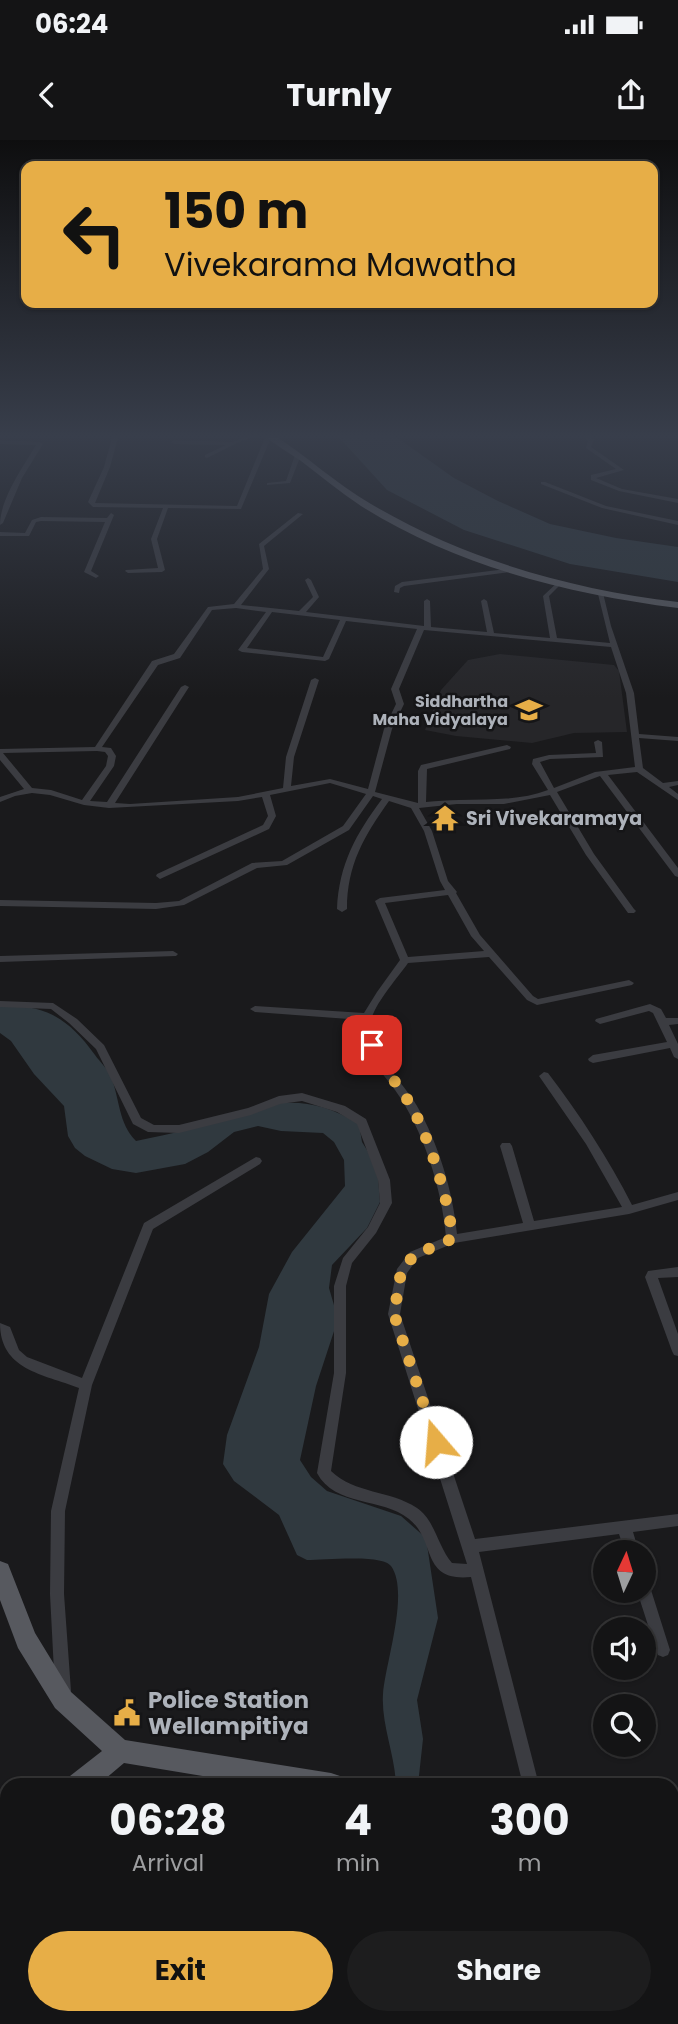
<!DOCTYPE html>
<style>
:root{--surface:#141415;--page:#1d1d1e;--text:#f1f3f6;--muted:#9d9ea0;--line:#333334;--accent:#e7ae47}
body{margin:0;font-family:Poppins,sans-serif;background:var(--page);color:var(--text);height:100vh;display:flex;flex-direction:column;font-size:26px;white-space:nowrap}
*{box-sizing:border-box;margin:0}
p{font-size:23px;color:var(--muted)}
.icon{flex:none;width:38px;height:38px;fill:none;stroke:currentColor;stroke-width:2;stroke-linecap:round;stroke-linejoin:round}
.map{position:relative;flex:1;overflow:hidden}
.side{position:absolute;left:0px;top:1638px;width:679px;height:247px;display:flex;flex-direction:column;background:var(--surface);border-radius:21px 21px 0 0;box-shadow:0 2px 5px #0004,0 0 0 2px var(--line)}
.side>*{flex:none}
.guide{position:absolute;left:21px;top:21px;width:637px;height:147px;border-radius:14px;box-shadow:0 2px 5px #0004,0 0 0 2px var(--line);background:#e7ae47;color:#111;overflow:hidden}
.needle{width:46px;rotate:4deg}
.controls{position:absolute;left:593px;top:1400px;display:grid;gap:14px}
.controls a{display:grid;place-items:center;width:63px;height:63px;border-radius:50%;background:var(--surface);box-shadow:0 2px 5px #0004,0 0 0 2px var(--line);font-size:35px}
.pin{position:absolute;display:grid;place-items:center;width:60px;height:60px;color:#fff;margin:-30px;border-radius:14px;box-shadow:0 4px 10px #0006}
.me{position:absolute;width:77px;margin:-38px;rotate:342deg;stroke-linejoin:round;filter:drop-shadow(0 0 5px #0008)}
.turn{display:flex;align-items:center;gap:24px;height:147px;padding:0 28px;font-size:32px}
.turn .icon{width:91px;height:91px;stroke-width:2.5}
.turn b{display:block;font-size:49px;line-height:60px}
.eta{display:flex;justify-content:space-evenly;align-items:center;height:119px;text-align:center}
.eta b{font-size:42px;font-weight:700;line-height:49px}
.button{display:flex;gap:14px;margin-top:auto;padding:14px 28px}
.button a{flex:1;height:80px;border-radius:42px;background:var(--accent);color:#111;font-size:28px;font-weight:700;line-height:80px;text-align:center}
.button a+a{background:var(--page);color:var(--text)}
.status{display:flex;justify-content:space-between;align-items:center;height:49px;padding:0 35px;background:var(--surface);direction:ltr}
.status svg{height:19px;fill:currentColor}
header{display:flex;justify-content:space-between;align-items:center;height:91px;padding:0 28px;background:var(--surface);font-size:32px;font-weight:700}
.map>svg:first-child{display:block}
</style>
<div class="status"><b>06:24</b><svg viewBox="0 0 49 12"><path d="M0 12V9h3v3zM5 12V6h3v6zM10 12V3h3v9zM15 12V0h3v12zM26 1h20v11H26zM47 4h2v5h-2z"/></svg></div>
<header><svg class="icon" aria-label="back" viewBox="0 0 24 24"><path d="M15 5l-7 7 7 7"/></svg>Turnly<svg class="icon" aria-label="share" viewBox="0 0 24 24"><path d="M12 15V3M7 8l5-5 5 5M5 13v7h14v-7"/></svg></header>
<div class="map">
<svg width="678" height="1884" viewBox="0 0 678 1884">
<rect width="100%" height="100%" fill="#1a1a1c"/>
<path fill="#262629" d="M500,514L614,525L619,531L627,592L574,593L532,603L456,596L425,590L441,550L468,520Z"/>
<g fill="#30393f">
<path d="M336,294H392L454,338L498,361L550,384L616,398L678,407V442L570,424L464,390L387,350Z"/>
<path d="M0,866C46,864 69,879 95,915C100,922 108,929 111,937C120,959 118,983 136,1001C153,997 171,994 189,989C252,969 295,944 359,984L362,1002L377,1026L380,1062L367,1088L332,1125L329,1148L338,1179L316,1246L300,1320L311,1337L327,1351L401,1376L426,1398L438,1478L417,1560L423,1599L418,1645H396C395,1615 381,1584 383,1554C385,1524 410,1452 391,1426C382,1414 324,1420 307,1420L297,1415L279,1375L234,1341L223,1324L227,1295L259,1207L269,1154L292,1112L345,1046L344,1020L334,1002L323,993L281,991L258,986L234,992L208,1012L185,1024L136,1033L112,1029L85,1016L75,1008L68,996L64,966L34,934L11,901L0,893Z"/>
</g>
<g fill="none" stroke-linecap="round" stroke-linejoin="round">
<g fill="#3b3c41" fill-rule="evenodd">
<path d="M113,294H119L110,327L95,363L237,366L266,295H272L241,369L168,368L157,399L165,430L162,432L128,433L125,431L126,430L158,428L151,399L163,368L93,367L88,362L104,327Z"/>
<path d="M255,294H264L241,301L207,318L205,317V315L226,305L174,304L171,302L174,300L232,302Z"/>
<path d="M582,294H588L594,300L591,307L624,330L596,338L622,349L678,359V363L619,351L591,340V335L616,329L586,308L588,300Z"/>
<path d="M0,300L40,302L43,304L22,338L3,383L0,385C0,359 23,327 36,305L0,304Z"/>
<path d="M298,313L301,315L290,343L267,345V343L286,341L295,315Z"/>
<path d="M541,342H545L606,366L678,381V385L602,368L541,344Z"/>
<path d="M111,373L114,375L91,431L99,436L96,438L84,432L105,382L41,381L36,382L29,396H0V392L25,393L32,380L41,377L107,378Z"/>
<path d="M298,373L303,374L264,406L269,429L241,465L299,471L313,457L305,440L308,438L311,440L319,457L306,472L424,486V461L427,459L430,461L431,487L487,492L481,461L484,459L487,461L494,493L550,498L543,456L559,441L562,443L549,456L557,498L610,503L598,454L603,453L611,486L634,553L639,594L678,597V601L639,598L643,628L663,643L678,641V645L669,647L678,654V660L637,632L608,635L678,728V737L675,736L600,636L557,652L594,714L634,769L636,771L634,773H628L586,715L550,655L504,664H457L419,668L432,691L448,741L457,752L456,753L480,795L533,856L538,859L629,840L634,843L632,845L537,865L527,860L489,817L408,823C397,839 370,868 370,887C370,913 404,943 417,966C438,1003 453,1051 457,1094L523,1083L500,1006L502,1003H510L512,1006L534,1081L622,1067L586,1004L539,936L544,932L548,933C580,975 608,1018 632,1065L678,1052V1060L629,1074L454,1103L418,1118L407,1133L400,1174L475,1399L678,1374V1386L633,1392L639,1412H625L619,1394L479,1412L539,1645H523L471,1437C420,1442 437,1401 409,1379C382,1357 335,1367 317,1333L334,1233V1146L343,1118L368,1087L380,1063L378,1040L357,984L337,972L302,961L280,964L251,975L179,993L148,992L133,984L96,909L69,883L51,869L0,867V861L53,863L77,879L104,905L141,978L154,985H179L248,968L279,956L302,953L345,966L366,979L390,1040L392,1063L376,1093L352,1123L346,1146V1233L331,1331C355,1354 390,1350 417,1368C435,1380 438,1407 452,1423L467,1424L388,1174L397,1129L410,1112L446,1097C442,1049 423,989 395,950C381,931 356,905 362,880L255,872L250,869L255,866L364,873L377,852L400,820L375,761L380,758L445,750L440,741L424,691L411,668L389,661C364,696 347,725 347,769L342,772L337,769C339,724 356,694 382,659L373,656L349,690L287,725L257,728L184,765L156,769L0,766V760L156,763L179,761L252,723L282,721L343,686L366,654L330,643L270,655L276,676L269,689L160,739L156,736L157,734L263,685L268,676L262,657L238,661L109,668L84,665L50,655L32,653L15,656L0,662V657L24,649L0,620V609L95,607L152,521L174,514L208,467L234,464L263,429L259,404ZM236,468L266,472L238,510L242,512L325,521L329,519L346,481L417,489L391,549L396,564L384,589L368,649L330,639L291,646L294,617L319,540L315,538L311,540L286,617L283,648L238,657L130,664L115,663L189,547L185,545L181,547L107,662L90,661L114,626L116,616L111,608L102,607L158,525L180,518L212,470ZM272,472L340,480L323,517L247,508ZM424,490L611,507L626,553L635,627L595,632L554,648L540,622L550,619L603,617L602,602L598,600L594,602L596,613L549,615L533,619L532,624L548,650C519,661 489,659 459,660C448,660 437,661 426,662L427,629L510,609L511,607L507,605L421,625L418,631V663L375,652L392,589L404,564L399,549ZM97,611L105,612L108,616L106,626L82,660L51,650L32,648L3,613ZM448,755L471,796L484,811L408,817L385,763Z"/>
<path d="M515,428L517,429V431L404,446L400,448L399,453L394,452L395,446L402,442Z"/>
<path d="M173,811L178,814L176,816L0,822V816Z"/>
<path d="M650,864L661,869L666,878H678V884L669,885L678,904V919L674,917L670,908L593,923L589,921L588,919L593,915L667,902L653,873L649,871L600,884L595,881L596,879Z"/>
<path d="M256,1017L260,1018L262,1021L260,1024L153,1089L92,1245L65,1371L64,1454L71,1551L68,1556L63,1559L58,1556L55,1551L50,1454L51,1371L79,1248C43,1234 0,1230 0,1183L10,1187L19,1210L27,1217L82,1238L144,1083Z"/>
<path d="M678,1127V1137L658,1138L678,1194V1216L674,1215L672,1211L645,1137L648,1131Z"/>
<path d="M644,1443L649,1445L651,1450L670,1510L668,1515L663,1517L658,1515L656,1510L637,1451H644Z"/>
<path d="M672,1858L678,1861V1884H671L668,1878H672Z"/>
</g>
<g fill="#57595f" fill-rule="evenodd">
<path d="M262,294H272C306,315 336,344 371,364C466,420 570,449 678,462V468C568,454 456,426 361,366C340,352 321,336 301,321C288,312 274,304 262,294Z"/>
<path d="M0,1421L8,1424L35,1493L71,1552L125,1600L331,1633L340,1636L343,1645H257L124,1623L98,1645H67L70,1636L102,1611L55,1568L18,1508L0,1460Z"/>
<path d="M672,1664L678,1665V1689L672,1688Z"/>
<path d="M7,1693V1720L0,1722V1696Z"/>
</g>
</g>
<linearGradient id="sky" x2="0" y2="1"><stop stop-color="#0e0e0f"/><stop offset="0.53" stop-color="#383e4b"/><stop offset="1" stop-color="#383e4b" stop-opacity="0"/></linearGradient>
<rect width="678" height="558" fill="url(#sky)"/>
<g fill="none" stroke-linecap="round" stroke-linejoin="round">
<path stroke="#e7ae47" stroke-width="12" stroke-dasharray="0 21.6" d="M372,905C382,927 398,944 410,964C428,994 451,1065 452,1099L414,1115L401,1132L394,1174L436,1302"/>
</g>
<defs>
<g id="school-bare" transform="scale(2.1)"><path d="M0-5L7-2L0 1L-7-2ZM-4 1L0 2.5L4 1V4Q0 6-4 4Z" fill="#e7ae47" stroke="#151517" stroke-width="2.5" paint-order="stroke"/></g>
<g id="temple-bare" transform="scale(2.1)"><path d="M0-6L5-2H3V0L6.5 2.5H4V6H1.5V3h-3V6H-4V2.5H-6.5L-3 0V-2H-5Z" fill="#e7ae47" stroke="#151517" stroke-width="2.5" paint-order="stroke"/></g>
<g id="civic-bare" transform="scale(2.1)"><path d="M-.6-6.5H3V-4.5H.6V-3L4-1V1h2V6H-6V1h2V-1L-.6-3ZM-1.2 2.5V6h2.4V2.5Z" fill="#e7ae47" stroke="#151517" stroke-width="2.5" paint-order="stroke"/></g>
</defs>
<g fill-rule="evenodd">
<use href="#school-bare" x="529" y="570"/>
<use href="#temple-bare" x="445" y="678"/>
<use href="#civic-bare" x="127" y="1573"/>
</g>
<g text-anchor="middle" stroke-width="5" stroke-linejoin="round" paint-order="stroke">
<g font-size="16" font-weight="bold" fill="#adb2ba" stroke="#151517" text-anchor="end">
<text x="508" y="567">Siddhartha<tspan x="508" dy="18">Maha Vidyalaya</tspan></text>
</g>
<g font-size="19" font-weight="bold" fill="#adb2ba" stroke="#151517" text-anchor="start">
<text x="466" y="685">Sri Vivekaramaya</text>
</g>
<g font-size="23" font-weight="bold" fill="#adb2ba" stroke="#151517" text-anchor="start">
<text x="148" y="1568">Police Station<tspan x="148" dy="26">Wellampitiya</tspan></text>
</g>
</g>
</svg>
<div class="controls">
<a><svg class="needle" viewBox="-14 -14 28 28"><path d="M0-13l5 13h-10z" fill="#e53935"/><path d="M0 13l5-13h-10z" fill="#9d9ea0"/></svg></a>
<a><svg class="icon" aria-label="sound" viewBox="0 0 24 24"><path d="M4 9h4l5-4v14l-5-4H4zM17 9q2 3 0 6"/></svg></a>
<a><svg class="icon" aria-label="search" viewBox="0 0 24 24"><circle cx="10" cy="10" r="6"/><path d="M15 15l6 6"/></svg></a>
</div>
<div class="pin" style="left:372px;top:905px;background:#d93025"><svg class="icon" aria-label="arrive" viewBox="0 0 24 24"><path d="M6 21V4h12l-3 4 3 4H6"/></svg></div>
<svg class="me" style="left:436px;top:1302px" viewBox="-20 -20 40 40"><circle r="19" fill="#fff"/><path d="M0-13L10 11 0 6-10 11z" fill="#e7ae47"/></svg>
<div class="guide">
<div class="turn"><svg class="icon" aria-label="left" viewBox="0 0 24 24"><path d="M17 20v-9H6M10 6l-5 5 5 5"/></svg><div><b>150 m</b>Vivekarama Mawatha</div></div>
</div>
<section class="side">
<div class="eta">
<div><b>06:28</b><p>Arrival</p></div>
<div><b>4</b><p>min</p></div>
<div><b>300</b><p>m</p></div>
</div>
<div class="button"><a>Exit</a><a>Share</a></div>
</section>
</div>
